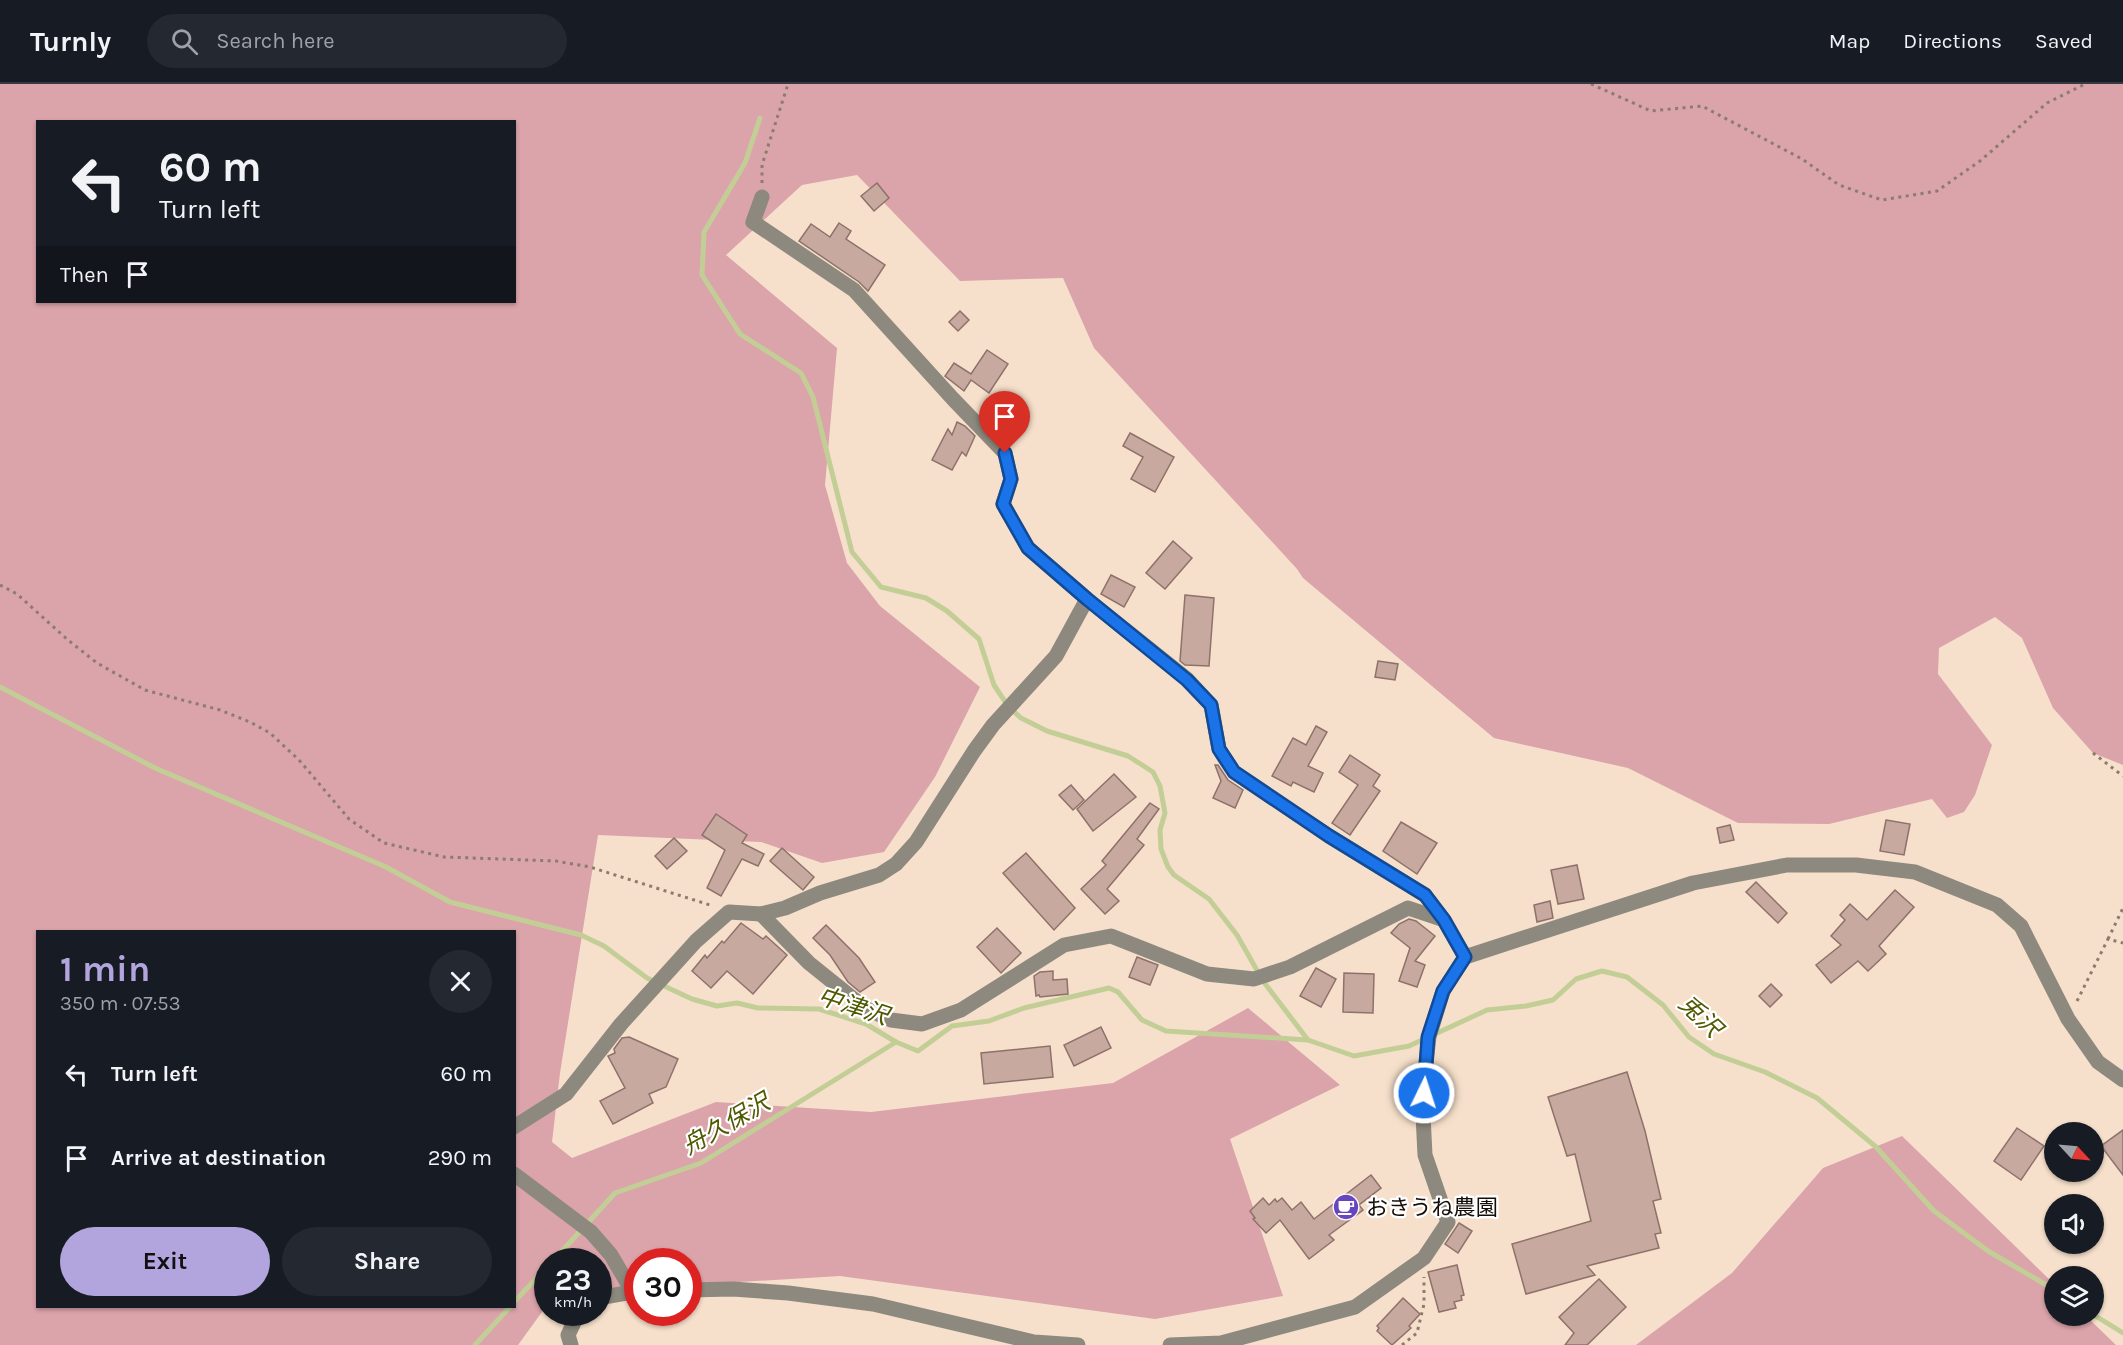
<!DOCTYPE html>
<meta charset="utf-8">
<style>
:root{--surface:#171b24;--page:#242831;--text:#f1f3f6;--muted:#9ea1a6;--line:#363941;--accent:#b2a5dd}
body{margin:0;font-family:Karla,"Noto Sans JP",sans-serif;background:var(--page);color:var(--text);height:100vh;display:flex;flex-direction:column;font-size:22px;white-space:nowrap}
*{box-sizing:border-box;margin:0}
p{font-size:20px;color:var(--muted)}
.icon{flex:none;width:33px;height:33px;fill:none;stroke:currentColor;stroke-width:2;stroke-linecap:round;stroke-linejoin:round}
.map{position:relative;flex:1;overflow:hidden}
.details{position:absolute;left:36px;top:846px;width:480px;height:378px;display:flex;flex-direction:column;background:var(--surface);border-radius:0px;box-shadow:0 2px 4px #0004}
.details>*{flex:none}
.hud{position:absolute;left:36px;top:36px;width:480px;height:183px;border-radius:0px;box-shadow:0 2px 4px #0004;background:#171b24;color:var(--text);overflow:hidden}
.needle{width:39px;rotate:116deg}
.fabs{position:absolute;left:2044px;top:1038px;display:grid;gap:12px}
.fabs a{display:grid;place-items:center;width:60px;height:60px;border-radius:50%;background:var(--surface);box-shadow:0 2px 4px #0004;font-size:30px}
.speed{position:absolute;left:534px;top:1164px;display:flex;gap:12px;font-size:30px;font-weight:700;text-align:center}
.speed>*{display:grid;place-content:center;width:78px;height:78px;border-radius:50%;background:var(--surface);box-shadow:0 2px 4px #0004;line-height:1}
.speed small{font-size:15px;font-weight:400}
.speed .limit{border:9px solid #d22;background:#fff;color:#111}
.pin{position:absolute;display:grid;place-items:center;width:51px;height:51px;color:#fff;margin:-62px -26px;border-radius:50% 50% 50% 0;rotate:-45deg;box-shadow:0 0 6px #0007}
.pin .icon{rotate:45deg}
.me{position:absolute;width:66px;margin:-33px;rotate:4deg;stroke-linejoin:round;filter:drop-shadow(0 0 4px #0008)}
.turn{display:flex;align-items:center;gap:21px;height:126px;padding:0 24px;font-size:27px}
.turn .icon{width:78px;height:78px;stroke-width:2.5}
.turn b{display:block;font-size:42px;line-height:51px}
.then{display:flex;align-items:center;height:57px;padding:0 24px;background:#0003;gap:12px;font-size:22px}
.round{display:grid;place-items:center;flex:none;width:63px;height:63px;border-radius:32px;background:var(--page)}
.overview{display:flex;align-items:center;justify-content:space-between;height:102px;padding:0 24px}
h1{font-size:36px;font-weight:700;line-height:45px;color:var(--accent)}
.button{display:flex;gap:12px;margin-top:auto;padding:12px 24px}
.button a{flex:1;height:69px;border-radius:36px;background:var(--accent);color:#111;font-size:24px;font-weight:700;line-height:69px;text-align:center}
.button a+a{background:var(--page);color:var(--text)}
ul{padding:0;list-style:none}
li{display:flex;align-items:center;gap:18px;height:84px;padding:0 24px}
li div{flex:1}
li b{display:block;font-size:22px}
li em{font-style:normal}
header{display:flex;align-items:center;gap:36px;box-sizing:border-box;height:84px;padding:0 30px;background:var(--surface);border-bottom:2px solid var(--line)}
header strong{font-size:28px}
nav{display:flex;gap:33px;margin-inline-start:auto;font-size:21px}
.search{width:420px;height:54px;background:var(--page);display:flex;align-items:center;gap:15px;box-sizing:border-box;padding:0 21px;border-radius:33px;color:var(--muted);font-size:22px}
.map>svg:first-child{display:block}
</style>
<header>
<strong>Turnly</strong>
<div class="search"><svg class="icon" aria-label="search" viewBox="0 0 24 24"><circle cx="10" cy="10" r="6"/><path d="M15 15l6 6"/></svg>Search here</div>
<nav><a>Map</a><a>Directions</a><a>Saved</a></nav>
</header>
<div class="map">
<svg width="2123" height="1261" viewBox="0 0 2123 1261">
<rect width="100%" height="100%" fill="#f6e0cb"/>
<g fill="#dba3aa" fill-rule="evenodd">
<path d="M0,0H2123V681L2093,669L2053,624L2022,554L1995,533L1939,564L1938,590L1992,661L1975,711L1964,728L1947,734L1932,715L1829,740L1738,739L1628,684L1494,654L1303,494L1297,485L1094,264L1063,194L960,197L857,91L802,101L726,171L837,264L825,401L847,479L880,522L980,603L935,693L884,768L822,779L761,758L598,751L560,989L552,1058L572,1074L716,1018L871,1028L1113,999L1248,924L1340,1001L1230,1055L1283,1212L1155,1235L840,1192L689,1201L688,1178H638L637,1204L599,1206L598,1178H548L547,1221L518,1261H0ZM38,38H514V218H38ZM38,848H514V1222H38Z"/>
<path d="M1902,1052L2055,1201V1232H2086L2116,1261H1636L1732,1189L1823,1084Z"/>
</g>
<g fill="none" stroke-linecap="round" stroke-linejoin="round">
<g stroke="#c3ce97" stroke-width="5">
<path d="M760,34L745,79L704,148L702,191L740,250L801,289L813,313L852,468L881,503L926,514L947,527L979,555L994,601L1008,622L1021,634L1047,647L1128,672L1153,688L1160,702L1165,729L1160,746L1161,765L1168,783L1174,791L1209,815L1237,851L1263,897L1308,956"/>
<path d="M0,603L155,684L386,783L450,818L581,851L604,862L647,894L692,915L717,922L737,919L758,924L819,925L866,940L896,958L918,967L952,942L989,937L1024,924L1109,904L1118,908L1142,936L1166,947L1308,956L1354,972L1409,962L1487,926L1526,922L1553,916L1576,895L1602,887L1627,893L1663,921L1689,953L1714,970L1765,988L1817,1014L1875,1062L1934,1127L1988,1167L2055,1206"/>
<path d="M552,1178L615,1109L701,1079L896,958"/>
<path d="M514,1218L548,1182"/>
<path d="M2094,1231L2123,1249"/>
<path d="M475,1261L511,1222"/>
</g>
</g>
<g fill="#c7a9a0" stroke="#8e726a" stroke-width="1.5">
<path d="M877,99L889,114L874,127L861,112Z"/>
<path d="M839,139L851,147L846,155L885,181L868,207L859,198L799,157L811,140L830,153Z"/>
<path d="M960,227L969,236L958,247L949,238Z"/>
<path d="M987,266L1008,280L989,309L971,296L964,307L945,292L954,279L971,290Z"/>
<path d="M957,338L965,342L975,352L966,372L962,368L952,386L932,376L948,345L952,351Z"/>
<path d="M1130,349L1174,373L1155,408L1131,395L1143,373L1123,362Z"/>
<path d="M1173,457L1192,474L1165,505L1146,489Z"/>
<path d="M1111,491L1135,503L1124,523L1101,510Z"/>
<path d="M1185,511L1214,514L1209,582L1185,581L1180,577Z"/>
<path d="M1378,577L1398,580L1395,596L1375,593Z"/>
<path d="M1316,642L1327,648L1308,682L1323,689L1314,708L1293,698L1291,702L1272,692L1293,654L1306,661Z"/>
<path d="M1350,671L1380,691L1373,702L1380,707L1350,751L1332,739L1358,701L1339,688Z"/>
<path d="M1215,681H1218L1228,696L1243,706L1235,724L1213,714L1221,697Z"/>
<path d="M1114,690L1136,713L1093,747L1077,725Z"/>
<path d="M1071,701L1084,716L1073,726L1059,711Z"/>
<path d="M1150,719L1159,725L1137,755L1144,761L1107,805L1119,817L1105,830L1081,805L1106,781L1102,777Z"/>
<path d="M716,730L747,751L742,759L764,770L758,782L742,775L721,812L707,804L725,766L702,751Z"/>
<path d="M1886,736L1910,740L1904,771L1880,767Z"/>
<path d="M1401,738L1437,759L1417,790L1383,767Z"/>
<path d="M1730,741L1734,756L1720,759L1717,744Z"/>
<path d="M674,754L687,767L667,785L655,772Z"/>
<path d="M782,764L814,793L803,806L770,777Z"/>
<path d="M1026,769L1075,824L1054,846L1003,789Z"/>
<path d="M1577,781L1584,815L1558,820L1551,786Z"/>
<path d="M1756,798L1787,829L1778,839L1746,808Z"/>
<path d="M1895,806L1914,823L1879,862L1886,870L1868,887L1858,877L1831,899L1816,881L1841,861L1831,852L1845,836L1840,831L1850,820L1867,836Z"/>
<path d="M1550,817L1553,834L1537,838L1534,821Z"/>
<path d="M1409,835L1416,837L1435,852L1415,877L1425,881L1417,903L1399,897L1410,864L1391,849L1399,840Z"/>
<path d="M741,839L763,855L766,852L787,871L753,910L727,887L711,904L692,887L705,871L707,874L722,857L724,859Z"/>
<path d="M826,841L859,874L875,898L860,908L848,898L830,871L813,854Z"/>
<path d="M997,844L1021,869L1001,889L977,863Z"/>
<path d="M1137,873L1158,881L1150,901L1129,893Z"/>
<path d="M1316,884L1336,895L1321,923L1300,912Z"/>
<path d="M1053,887V896L1067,895L1068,910L1040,913L1039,911L1036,912L1034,892L1040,888Z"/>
<path d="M1344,889L1374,890L1373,929L1343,928Z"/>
<path d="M1771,900L1782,911L1770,923L1759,912Z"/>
<path d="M1101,943L1111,964L1074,982L1064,961Z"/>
<path d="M629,953L678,975L666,1003L649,1010L653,1019L613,1040L600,1017L625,1004L608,972L615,969L614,965L622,954Z"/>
<path d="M1050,962L1053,993L984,1000L981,969Z"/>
<path d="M1627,988L1645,1047L1661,1115L1653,1117L1661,1149L1655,1150L1659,1164L1587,1182L1595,1191L1526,1210L1512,1160L1591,1137L1575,1070L1567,1072L1548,1013Z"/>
<path d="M2017,1044L2044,1062L2021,1096L1994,1077Z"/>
<path d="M2123,1046V1091L2101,1062Z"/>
<path d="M1371,1091L1381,1104L1359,1121L1363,1126L1329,1151L1334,1156L1309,1175L1280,1136L1266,1149L1253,1135L1255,1134L1250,1127L1263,1114L1269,1121L1275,1115L1277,1118L1282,1114L1292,1126L1301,1118L1314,1135Z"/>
<path d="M1459,1139L1472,1147L1458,1169L1445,1160Z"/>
<path d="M1457,1181L1464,1211L1461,1212L1462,1216L1454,1218L1456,1224L1439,1228L1428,1188Z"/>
<path d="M1599,1195L1626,1223L1587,1261H1565L1574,1249L1559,1233Z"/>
<path d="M1403,1214L1420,1230L1409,1242L1411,1244L1392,1261L1377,1247L1379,1244L1377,1242Z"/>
</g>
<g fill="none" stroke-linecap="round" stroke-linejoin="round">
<g stroke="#8b7c6e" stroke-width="3" stroke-dasharray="3 4.5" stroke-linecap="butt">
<path d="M1591,0L1651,27L1702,22L1802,75L1839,101L1882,116L1937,107L1980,77L2047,19L2085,0"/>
<path d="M762,99V81L788,0"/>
<path d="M0,501L17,510L68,556L97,579L145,606L220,626L250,638L270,649L299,676L349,735L384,759L444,773L556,777L590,783L713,822"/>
<path d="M2093,669L2123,692"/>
<path d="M2108,855L2123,824"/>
<path d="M2077,917L2108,855L2123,859"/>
<path d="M1402,1261L1417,1249L1424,1220V1193"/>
</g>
<g stroke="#8d897e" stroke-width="15">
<path d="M762,113L753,138L854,206L953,315L1005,369L1011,395L1003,420L1028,464L1087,515L1187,595L1211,621L1219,665L1234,688L1329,752L1425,811L1444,836L1465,873"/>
<path d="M761,830L809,879L865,924L891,936L922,940L961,926L1064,861L1111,852L1207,890L1254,895L1290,883L1408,824L1444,836"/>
<path d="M514,1043L566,1010L621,940L696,857L729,828L761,830L785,824L820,809L879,791L896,780L916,758L974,667L993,641L1056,572L1087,515"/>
<path d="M514,1090L591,1148L611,1171L632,1207"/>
<path d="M688,1206L733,1205L788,1209L873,1220L1034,1258L1078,1261"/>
<path d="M598,1214L638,1207"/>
<path d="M571,1261L568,1251L579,1228"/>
<path d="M1170,1261L1221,1259L1355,1223L1424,1174L1448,1138L1425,1071L1423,1031L1425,988L1429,953L1443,907L1465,873L1693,799L1787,781H1856L1915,788L1997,821L2021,842L2068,935L2098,978L2123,996"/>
</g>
</g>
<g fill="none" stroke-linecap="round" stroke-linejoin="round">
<g stroke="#114b97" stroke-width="15">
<path id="route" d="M1005,369L1011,395L1003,420L1028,464L1087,515L1187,596L1211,621L1219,665L1234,688L1329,752L1425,811L1444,836L1465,873L1443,907L1428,953L1424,1009"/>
</g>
<use href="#route" stroke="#1a73e8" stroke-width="10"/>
</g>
<defs>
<g id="cafe-disc" transform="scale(1.35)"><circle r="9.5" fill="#6645be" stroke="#fff"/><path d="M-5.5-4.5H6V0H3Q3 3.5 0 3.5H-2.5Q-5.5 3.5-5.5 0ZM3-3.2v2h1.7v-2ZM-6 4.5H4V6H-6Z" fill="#fff"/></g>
</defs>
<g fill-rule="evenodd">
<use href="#cafe-disc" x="1346" y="1123"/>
</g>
<g text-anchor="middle" stroke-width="4.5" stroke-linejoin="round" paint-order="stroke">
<g font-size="22" fill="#150d07" stroke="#fff" text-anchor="start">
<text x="1366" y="1131">おきうね農園</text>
</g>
<g font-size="24" font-style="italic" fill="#4f5a00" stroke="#fff">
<text transform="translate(853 922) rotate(18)" y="8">中津沢</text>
<text transform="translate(1700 932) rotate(44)" y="8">兎沢</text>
<text transform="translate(726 1040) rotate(-30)" y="8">舟久保沢</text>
</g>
</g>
</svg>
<div class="fabs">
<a><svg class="needle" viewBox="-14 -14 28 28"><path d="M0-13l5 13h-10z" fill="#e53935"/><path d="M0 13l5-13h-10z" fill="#9ea1a6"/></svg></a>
<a><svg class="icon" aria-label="sound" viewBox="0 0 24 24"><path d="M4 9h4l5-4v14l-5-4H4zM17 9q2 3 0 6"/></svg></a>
<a><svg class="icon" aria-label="layers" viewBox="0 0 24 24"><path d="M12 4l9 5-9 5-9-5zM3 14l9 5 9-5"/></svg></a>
</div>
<div class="speed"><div>23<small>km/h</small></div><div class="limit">30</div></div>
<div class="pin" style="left:1005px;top:369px;background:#d93025"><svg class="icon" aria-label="arrive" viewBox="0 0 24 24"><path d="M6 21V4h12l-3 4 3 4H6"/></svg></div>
<svg class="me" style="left:1424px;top:1009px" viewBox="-20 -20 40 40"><circle r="17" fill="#1a73e8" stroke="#fff" stroke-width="3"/><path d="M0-11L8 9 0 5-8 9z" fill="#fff"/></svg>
<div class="hud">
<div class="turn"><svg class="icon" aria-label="left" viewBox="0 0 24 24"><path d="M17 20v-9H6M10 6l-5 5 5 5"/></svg><div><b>60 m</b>Turn left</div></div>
<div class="then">Then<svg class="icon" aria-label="arrive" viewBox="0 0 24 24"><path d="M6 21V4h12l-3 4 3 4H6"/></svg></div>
</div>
<section class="details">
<div class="overview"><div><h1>1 min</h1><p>350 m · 07:53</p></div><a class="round"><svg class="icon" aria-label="close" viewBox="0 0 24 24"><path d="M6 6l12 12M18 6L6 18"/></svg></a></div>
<ul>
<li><svg class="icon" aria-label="left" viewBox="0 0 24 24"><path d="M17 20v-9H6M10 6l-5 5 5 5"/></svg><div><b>Turn left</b></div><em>60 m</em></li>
<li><svg class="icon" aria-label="arrive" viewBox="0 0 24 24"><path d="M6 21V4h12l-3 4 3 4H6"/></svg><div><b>Arrive at destination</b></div><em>290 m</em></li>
</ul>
<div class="button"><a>Exit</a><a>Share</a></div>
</section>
</div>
